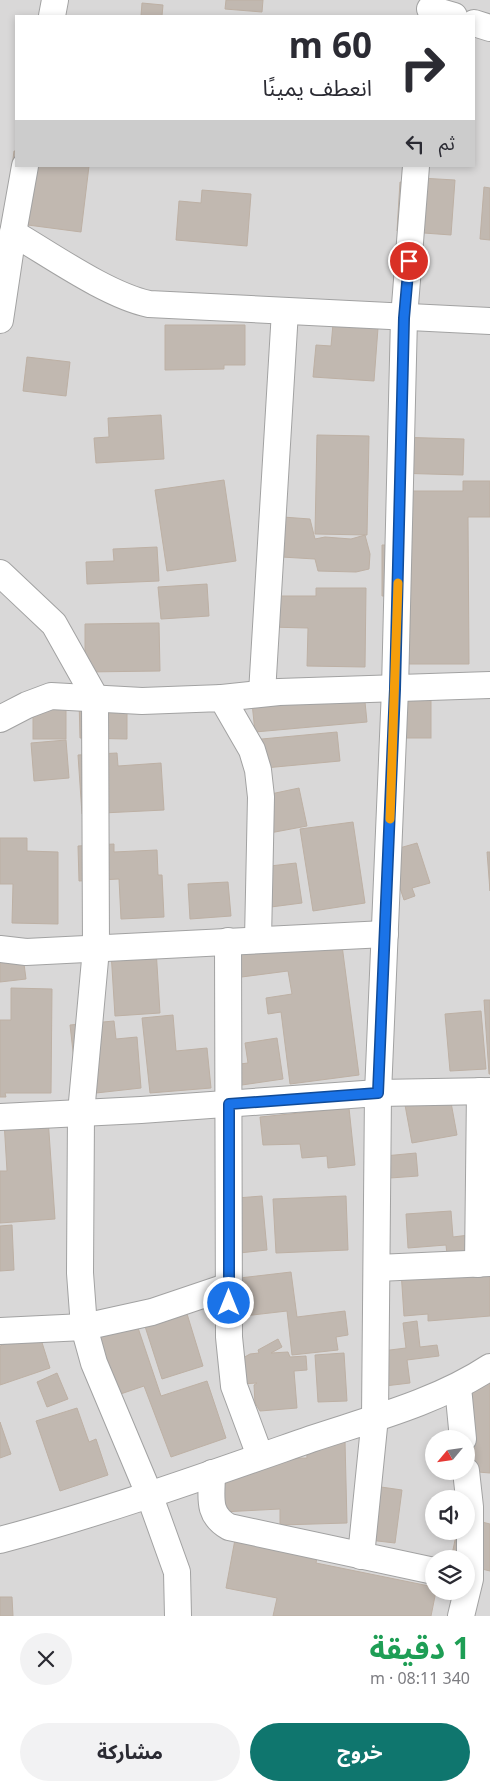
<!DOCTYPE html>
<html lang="ar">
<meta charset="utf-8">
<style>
:root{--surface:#fff;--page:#f2f2f3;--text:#2b2b33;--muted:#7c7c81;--accent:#0f766e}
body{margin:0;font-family:"Noto Sans","Noto Sans Arabic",sans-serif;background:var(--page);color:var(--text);direction:rtl;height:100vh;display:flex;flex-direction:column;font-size:19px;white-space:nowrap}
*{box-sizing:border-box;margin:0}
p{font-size:16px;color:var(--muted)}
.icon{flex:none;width:28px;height:28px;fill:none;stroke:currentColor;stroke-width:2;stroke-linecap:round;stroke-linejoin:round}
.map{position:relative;height:1616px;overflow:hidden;direction:ltr}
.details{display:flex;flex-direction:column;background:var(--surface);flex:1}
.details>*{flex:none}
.hud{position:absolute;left:15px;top:15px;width:460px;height:152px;border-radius:0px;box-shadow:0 2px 8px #0003;direction:rtl;background:#fff;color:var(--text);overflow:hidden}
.needle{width:32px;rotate:241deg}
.controls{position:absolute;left:425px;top:1430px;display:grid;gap:10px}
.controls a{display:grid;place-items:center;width:50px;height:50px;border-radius:50%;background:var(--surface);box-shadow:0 2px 8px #0003;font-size:25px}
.pin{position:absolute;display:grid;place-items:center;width:42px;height:42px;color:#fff;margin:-21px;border:2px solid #fff;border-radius:50%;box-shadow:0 1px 5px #0007}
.me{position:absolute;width:55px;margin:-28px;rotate:0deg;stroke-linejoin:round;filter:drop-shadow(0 0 4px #0008)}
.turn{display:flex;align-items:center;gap:18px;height:105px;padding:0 20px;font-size:22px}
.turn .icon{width:65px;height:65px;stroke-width:2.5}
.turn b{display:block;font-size:35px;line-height:42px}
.then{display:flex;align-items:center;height:48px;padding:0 20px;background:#0003;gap:10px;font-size:19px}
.round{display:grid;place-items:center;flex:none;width:52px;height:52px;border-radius:26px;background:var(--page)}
.head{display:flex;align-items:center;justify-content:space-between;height:85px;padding:0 20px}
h1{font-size:30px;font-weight:700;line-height:38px;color:#1e9e55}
.cta{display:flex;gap:10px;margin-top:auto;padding:10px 20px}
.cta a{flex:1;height:58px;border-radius:30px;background:var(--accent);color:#fff;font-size:20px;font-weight:700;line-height:58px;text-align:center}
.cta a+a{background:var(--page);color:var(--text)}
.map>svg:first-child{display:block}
</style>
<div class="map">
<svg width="490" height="1616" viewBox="0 0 490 1616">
<rect width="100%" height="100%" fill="#ece9e1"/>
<path fill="#d9d8d8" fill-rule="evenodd" d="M0,0H490V1616H0ZM16,16H474V166H16ZM434,1439H466V1471H434ZM434,1499H466V1531H434ZM434,1559H466V1591H434Z"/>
<g fill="#c1b8b0" stroke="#bdb0a4">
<path d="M226,0H263L262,12L225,9Z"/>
<path d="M142,3L163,5L162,16H141Z"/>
<path d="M14,151H16V166H89L81,232L5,222Z"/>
<path d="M420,178L455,180L451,235L397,231L400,182L420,184Z"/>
<path d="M484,187L490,188V240L480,239Z"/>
<path d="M202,190L251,194L247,246L176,240L179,201L201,203Z"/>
<path d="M333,324L378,328L374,381L313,377L316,345L331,346Z"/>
<path d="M165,325H245V365H224V369L165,370Z"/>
<path d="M27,357L70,362L66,396L23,391Z"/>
<path d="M161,415L164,459L96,463L94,438L109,437L108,418Z"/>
<path d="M317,435L369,436L367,535L315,534Z"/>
<path d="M394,437L464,439L463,475L394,473Z"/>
<path d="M224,480L236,561L167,571L155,490Z"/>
<path d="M463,481H490V517H468L469,664H395L394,596H382V545H395L394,491H463Z"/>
<path d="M269,516L310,519L315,539L325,537L351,539L365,535L370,554L369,569L356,572L318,571L315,559L265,556Z"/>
<path d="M157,547L159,581L87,584L86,562L114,561L113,549Z"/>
<path d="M207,584L209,616L161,619L158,587Z"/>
<path d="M316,588H366L365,667L307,666L308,628L269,627V596H316Z"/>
<path d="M159,623L160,671L85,672V624Z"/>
<path d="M364,692L367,722L255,732L252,703Z"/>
<rect x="391" y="693" width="40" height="45"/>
<path d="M79,698H127V739L80,738Z"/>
<rect x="33" y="706" width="33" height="33"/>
<path d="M337,732L340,761L254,769L251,740Z"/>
<path d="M66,740L69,778L34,781L31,743Z"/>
<path d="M117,753L118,766L161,763L164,810L82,814L78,755Z"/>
<path d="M299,788L307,826L259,835L252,798Z"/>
<path d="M353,822L365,903L313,911L300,829Z"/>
<path d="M0,838H27V851L58,852V924L12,923L13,884H0Z"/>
<path d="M417,843L430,883L412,888L415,896L404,900L400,888L394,890L382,853Z"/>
<path d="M114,844V852L157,850L158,875H162L164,917L121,919L119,879L79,881L78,846Z"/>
<path d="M487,852H490V891Z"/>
<path d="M296,863L302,903L263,908L270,866Z"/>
<path d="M228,882L231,916L190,919L188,884Z"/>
<path d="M340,930L359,1075L290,1084L281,1012L268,1014L266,998L292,994L288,971L226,979L238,943Z"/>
<path d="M21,941L26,979L0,982V943Z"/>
<path d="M156,949L160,1013L115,1016L111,952Z"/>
<path d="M11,988L52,989L51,1093H5L6,1097H0V1020H11Z"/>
<path d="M484,1000H490V1074H489Z"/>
<path d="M481,1011L486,1069L450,1071L445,1014Z"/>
<path d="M173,1015L176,1051L207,1048L211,1088L150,1093L142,1018Z"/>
<path d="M114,1021L116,1039L137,1037L141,1088L78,1095L70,1025Z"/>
<path d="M277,1038L283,1079L235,1086L232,1065L248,1063L245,1043Z"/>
<path d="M450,1097L457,1135L412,1143L405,1105Z"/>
<path d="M349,1108L355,1165L328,1168L327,1156L302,1158L300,1144L263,1145L260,1117Z"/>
<path d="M48,1118L55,1219L0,1223V1171H7L4,1121Z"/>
<path d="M416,1153L418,1176L376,1179L374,1157Z"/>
<path d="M262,1196L267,1250L230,1254L225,1199Z"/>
<path d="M346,1196L348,1250L276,1253L273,1199Z"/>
<path d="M451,1211L453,1237L469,1235L471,1262L448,1264L446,1245L408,1248L406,1214Z"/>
<path d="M12,1225L14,1270L0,1271V1226Z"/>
<path d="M490,1263V1316L428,1321V1314L404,1316L401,1271Z"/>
<path d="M291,1272L297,1317L345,1311L348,1335L336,1337L338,1350L292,1355L287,1311L218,1319L214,1281Z"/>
<path d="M184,1304L203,1366L162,1379L142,1317Z"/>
<path d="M132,1310L161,1396L207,1381L226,1438L171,1457L144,1386L100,1401L76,1329Z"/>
<path d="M417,1321L420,1347L437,1345L439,1356L407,1360L410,1383L368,1388L366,1353L406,1348L403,1323Z"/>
<path d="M39,1333L50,1368L0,1385V1346Z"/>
<path d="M278,1339L282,1347L271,1353L288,1352L290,1357L306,1356L307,1370L294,1371L297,1408L260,1411L255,1403L254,1385L257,1383L225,1385L223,1369L250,1354L259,1353L258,1350Z"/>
<path d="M344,1353L347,1401L318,1402L315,1355Z"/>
<path d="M470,1364L490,1365V1473L466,1471L465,1439Z"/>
<path d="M57,1373L68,1399L47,1407L37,1382Z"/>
<path d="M77,1408L89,1442L96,1439L108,1475L60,1491L36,1421Z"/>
<path d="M0,1422L11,1454L0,1458Z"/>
<path d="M345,1441L347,1523L280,1525V1509L203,1513L202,1471L251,1459L307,1458L306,1442Z"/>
<path d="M367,1485L402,1490L395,1543L360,1539Z"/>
<path d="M466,1518L490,1524V1571L466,1565V1559H451L457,1531Z"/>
<path d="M236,1534L318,1551L316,1563L434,1587V1591H436L431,1616H273L277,1598L226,1588Z"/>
<path d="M0,1597H12L13,1616H0Z"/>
</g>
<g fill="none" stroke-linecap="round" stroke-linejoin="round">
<g stroke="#a2a2a2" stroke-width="28">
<g id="minor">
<path d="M430,9L454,16"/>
<path d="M52,16L55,0"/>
<path d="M474,23L490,28"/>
<path d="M13,233L25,166"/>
<path d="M0,320L13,233C51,255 107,295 149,304L490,321"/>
<path d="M0,573L54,624L95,697L96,949L81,1113L80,1273L84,1327L94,1363L149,1494L177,1572L178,1616"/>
<path d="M262,693L285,311"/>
<path d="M222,698L279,692L490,685"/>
<path d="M0,719L27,705L51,696L142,701L222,698L252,750L258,770L261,797L258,939"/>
<path d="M228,941L229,1337L234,1386L260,1456"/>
<path d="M0,949L26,952L385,934"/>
<path d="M0,1117L141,1110L378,1093L490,1091"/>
<path d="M478,1264L480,1091"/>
<path d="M377,1268L490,1263"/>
<path d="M0,1331L84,1327L152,1312L229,1286"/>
<path d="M458,1387L463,1439"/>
<path d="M212,1473C212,1496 206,1514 229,1527L434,1571"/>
<path d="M0,1540C105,1512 208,1475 311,1439C371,1419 437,1402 490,1367"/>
<path d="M361,1556L375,1417L378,1093L395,689L404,318L416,166"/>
<path d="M461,1616L470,1579V1507L466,1471"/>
</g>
</g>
<use href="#minor" stroke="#fff" stroke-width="26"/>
</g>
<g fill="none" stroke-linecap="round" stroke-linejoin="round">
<g stroke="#114b97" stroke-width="12">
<path id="route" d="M229,1303V1104L378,1093L395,689L404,318L409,261"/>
</g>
<use href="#route" stroke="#1a73e8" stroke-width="9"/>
<path stroke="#f59e0b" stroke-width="9" d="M390,819L398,583"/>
</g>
</svg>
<div class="controls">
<a><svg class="needle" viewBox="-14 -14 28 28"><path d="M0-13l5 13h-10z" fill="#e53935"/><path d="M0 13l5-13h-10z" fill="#7c7c81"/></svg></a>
<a><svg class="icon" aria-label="sound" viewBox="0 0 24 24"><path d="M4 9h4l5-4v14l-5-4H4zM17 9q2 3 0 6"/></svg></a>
<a><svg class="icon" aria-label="layers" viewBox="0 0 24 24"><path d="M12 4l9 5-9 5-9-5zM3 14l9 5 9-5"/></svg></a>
</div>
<div class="pin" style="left:409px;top:261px;background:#d93025"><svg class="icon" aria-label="arrive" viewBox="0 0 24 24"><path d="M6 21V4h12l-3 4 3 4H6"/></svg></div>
<svg class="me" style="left:229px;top:1303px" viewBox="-20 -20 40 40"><circle r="17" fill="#1a73e8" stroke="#fff" stroke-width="3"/><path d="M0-11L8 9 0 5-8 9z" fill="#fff"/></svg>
<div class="hud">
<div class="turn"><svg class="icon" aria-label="right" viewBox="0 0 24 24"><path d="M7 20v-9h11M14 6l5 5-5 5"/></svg><div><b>60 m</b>انعطف يمينًا</div></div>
<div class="then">ثم<svg class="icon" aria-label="left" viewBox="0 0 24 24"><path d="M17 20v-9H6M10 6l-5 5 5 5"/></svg></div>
</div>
</div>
<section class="details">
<div class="head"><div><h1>1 دقيقة</h1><p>340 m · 08:11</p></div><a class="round"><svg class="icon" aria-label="close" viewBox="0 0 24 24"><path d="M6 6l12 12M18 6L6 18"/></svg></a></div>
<div class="cta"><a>خروج</a><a>مشاركة</a></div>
</section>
